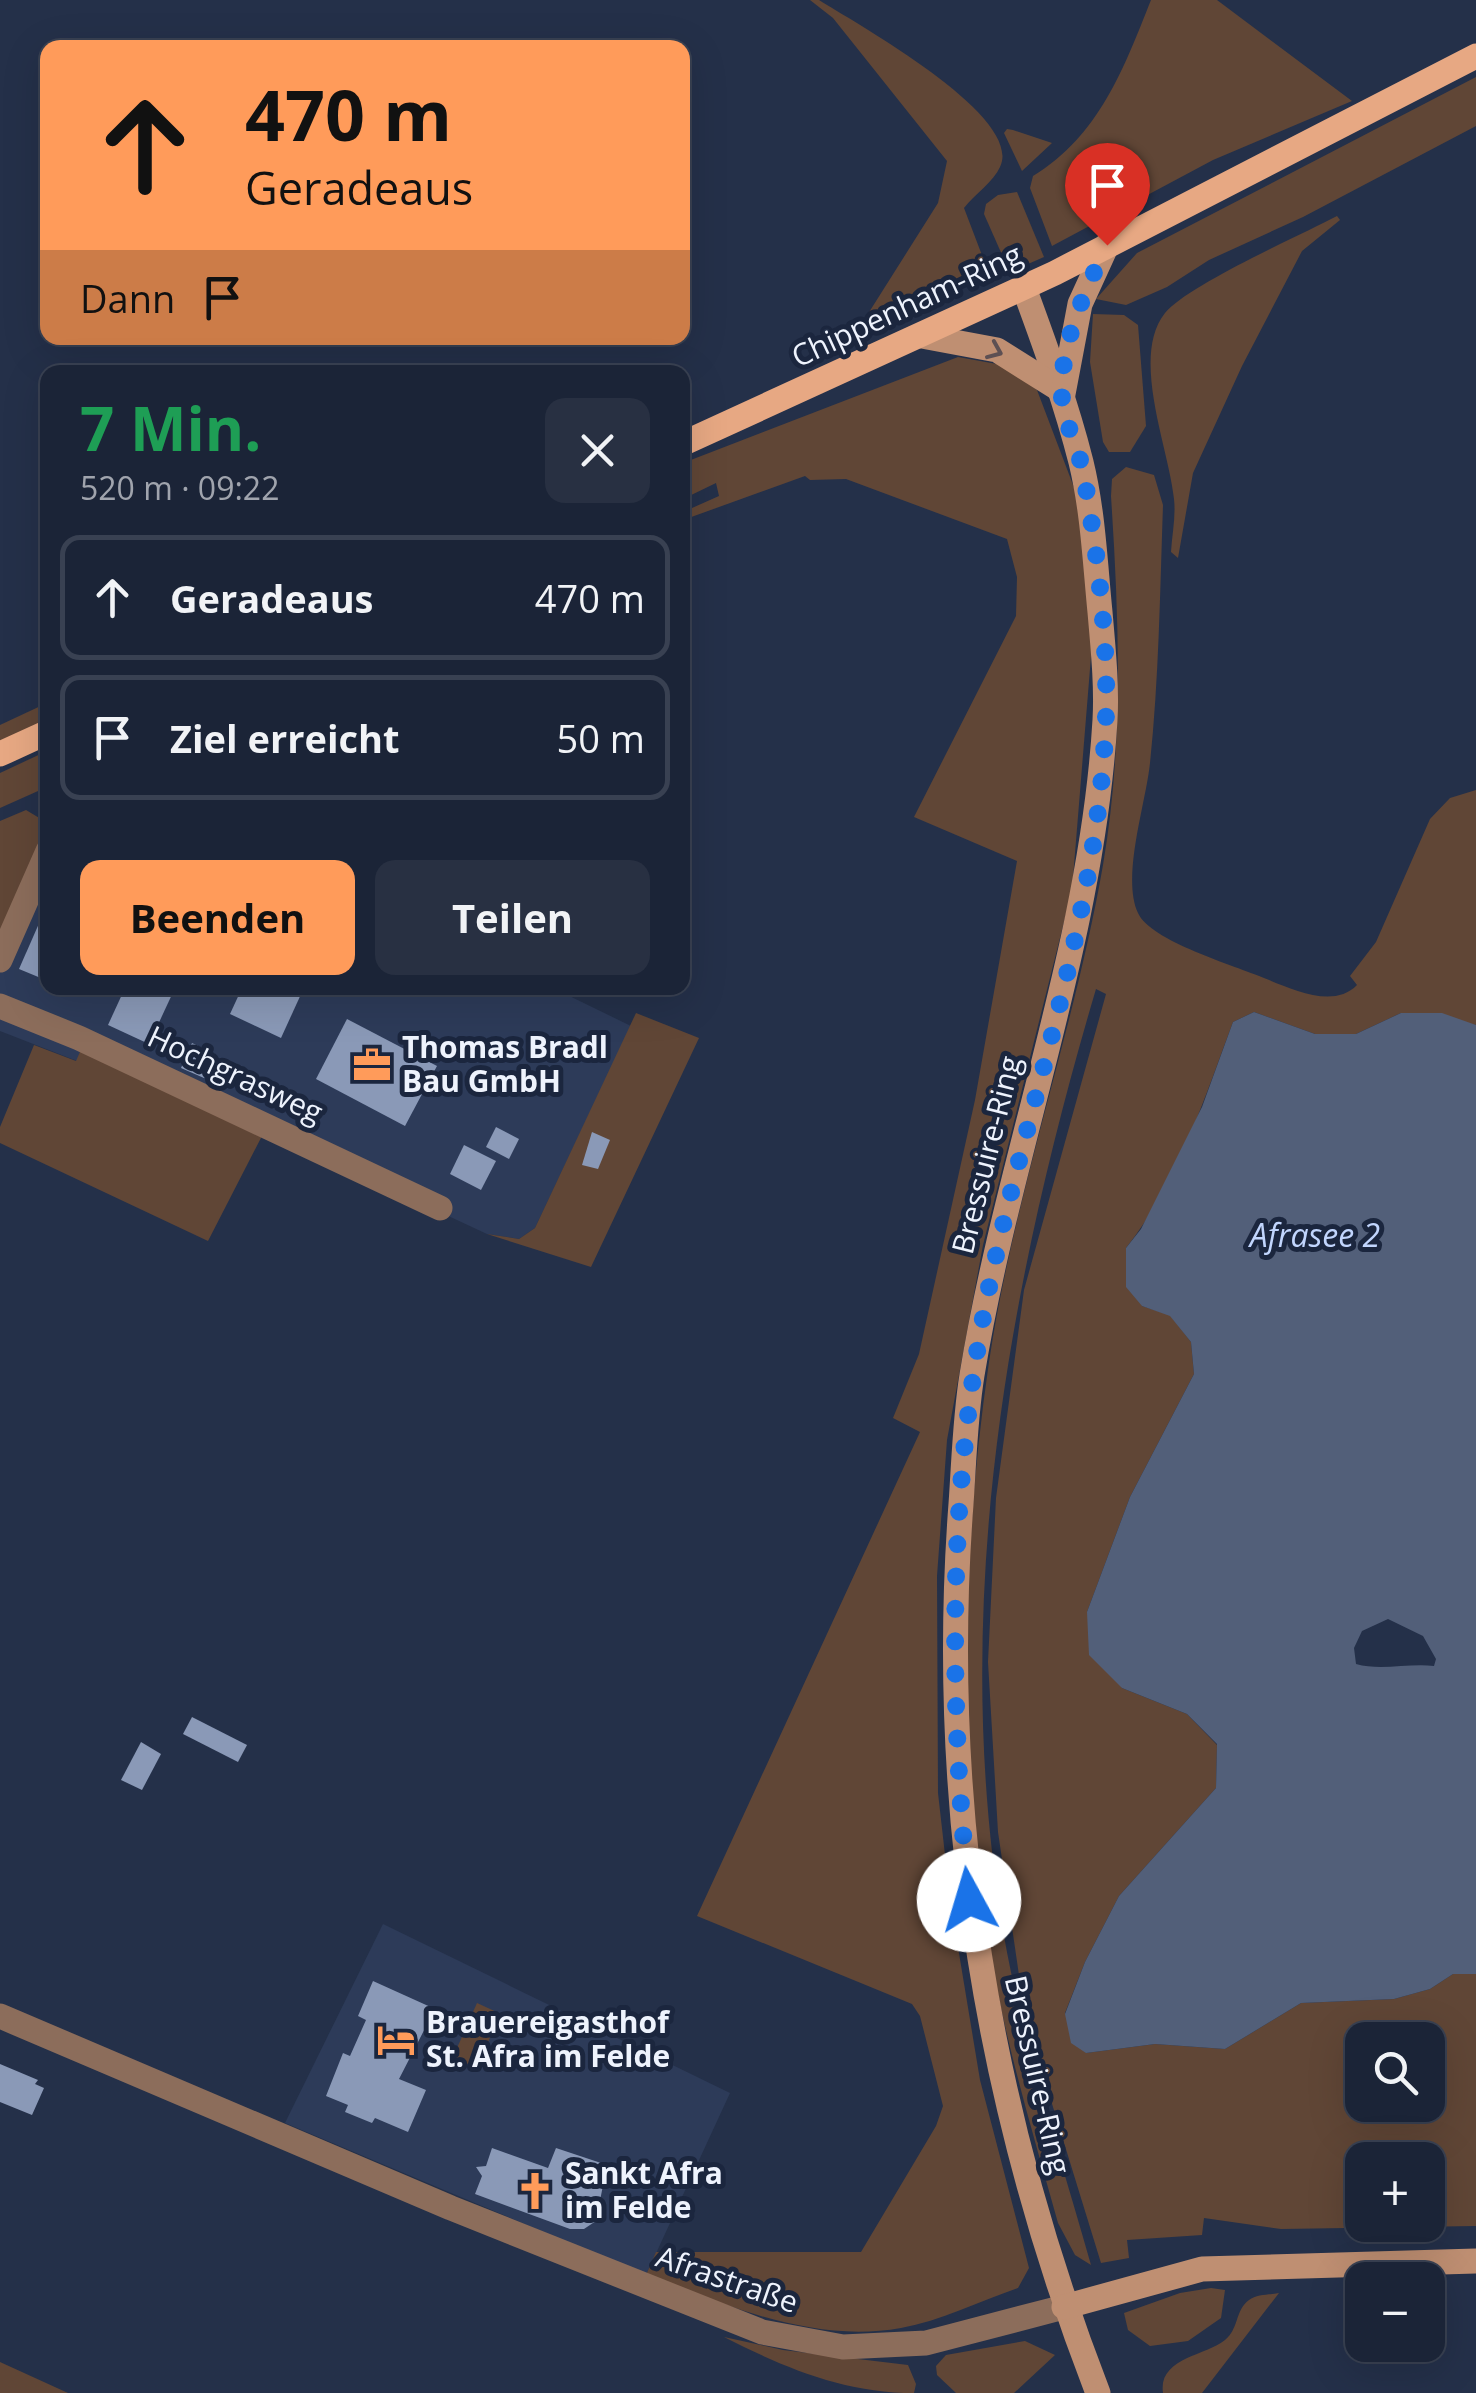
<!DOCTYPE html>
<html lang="de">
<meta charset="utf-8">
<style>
:root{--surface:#1b2437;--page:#283042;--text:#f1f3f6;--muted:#a0a4ad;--line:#394152;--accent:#ff9b5a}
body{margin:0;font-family:"Open Sans",sans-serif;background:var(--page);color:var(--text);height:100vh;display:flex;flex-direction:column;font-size:38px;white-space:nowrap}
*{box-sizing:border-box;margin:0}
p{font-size:32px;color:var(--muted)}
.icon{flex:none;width:55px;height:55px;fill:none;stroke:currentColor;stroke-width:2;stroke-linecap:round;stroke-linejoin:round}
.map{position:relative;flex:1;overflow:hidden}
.details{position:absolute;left:40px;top:365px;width:650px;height:630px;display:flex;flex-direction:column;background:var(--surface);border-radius:20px;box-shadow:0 10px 40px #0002,0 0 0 2px var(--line)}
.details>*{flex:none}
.guide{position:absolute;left:40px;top:40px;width:650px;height:305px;border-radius:20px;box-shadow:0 10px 40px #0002,0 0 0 2px var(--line);background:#ff9b5a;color:#111;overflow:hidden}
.buttons{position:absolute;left:1345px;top:2022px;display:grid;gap:20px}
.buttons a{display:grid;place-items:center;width:100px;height:100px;border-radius:20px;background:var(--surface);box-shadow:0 10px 40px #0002,0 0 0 2px var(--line);font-size:50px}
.pin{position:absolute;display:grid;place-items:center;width:85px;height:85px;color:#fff;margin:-102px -42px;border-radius:50% 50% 50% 0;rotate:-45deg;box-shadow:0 0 10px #0007}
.pin .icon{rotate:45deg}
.me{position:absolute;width:110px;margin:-55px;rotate:354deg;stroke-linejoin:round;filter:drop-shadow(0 0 8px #0008)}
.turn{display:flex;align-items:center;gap:35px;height:210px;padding:0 40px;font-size:45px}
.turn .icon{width:130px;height:130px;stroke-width:2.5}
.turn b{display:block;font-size:70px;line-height:85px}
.then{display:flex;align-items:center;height:95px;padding:0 40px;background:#0003;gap:20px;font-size:38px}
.round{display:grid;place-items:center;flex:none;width:105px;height:105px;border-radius:20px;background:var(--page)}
.headline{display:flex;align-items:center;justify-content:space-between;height:170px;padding:0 40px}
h1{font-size:60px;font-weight:700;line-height:75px;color:#1e9e55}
.button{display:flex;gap:20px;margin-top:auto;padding:20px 40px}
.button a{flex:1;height:115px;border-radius:20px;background:var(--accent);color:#111;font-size:40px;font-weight:700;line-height:115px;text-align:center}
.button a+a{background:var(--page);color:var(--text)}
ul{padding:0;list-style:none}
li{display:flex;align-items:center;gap:30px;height:125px;margin:0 20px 15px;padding:0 20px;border:5px solid var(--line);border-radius:20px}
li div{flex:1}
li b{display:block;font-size:38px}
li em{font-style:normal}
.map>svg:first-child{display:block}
</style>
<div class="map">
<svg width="1476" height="2393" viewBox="0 0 1476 2393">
<rect width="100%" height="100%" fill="#243049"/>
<g fill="#2d3b59">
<path d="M47,836L48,988H553L631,1026L535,1228L519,1239L487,1234L83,1046L77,1061L0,1031V938Z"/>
<path d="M383,1924L730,2093L646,2275L285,2123Z"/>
</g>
<g fill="#604636" fill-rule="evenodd">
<path d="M810,0H819C855,23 1025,116 1000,167C994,181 974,195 964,208L988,271L854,336L938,203L947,161L833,18Z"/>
<path d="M1151,0H1217L1352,101L1213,160L1052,246L1030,188L1033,176C1099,136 1124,68 1151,0Z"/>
<path d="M1476,77V126L1303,217L1209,260L1167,287L1126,305L1096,299L1137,253Z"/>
<path d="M1007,129L1013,130L1052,143L1022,171L1004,133Z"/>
<path d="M1017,192L1044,257L1014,270L1007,266L984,214L986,204L998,195Z"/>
<path d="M1337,216L1340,220L1302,251L1242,366L1193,473L1178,558L1171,552C1172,535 1176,516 1174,499C1169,448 1130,357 1165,313C1188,285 1299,236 1337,216Z"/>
<path d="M1093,314L1124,315L1138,325L1146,426L1130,452H1109L1103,442L1090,362Z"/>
<path d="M958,357L1008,366L1037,390L1078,498L1093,632L1072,890L983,1245L947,1440L937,1576L938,1793L950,1899L980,2080L1029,2268L1018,2288C980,2301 940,2321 901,2328C812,2344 727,2305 646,2275L656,2252H861L936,2126L943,2106L920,2016L912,2004L697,1916L920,1432L893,1418L919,1354L975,1100L1017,861L914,817L1016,616L1017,577L1007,539L846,479L810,480L805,476L683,520V512L719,496L716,483L683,499V463Z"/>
<path d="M1126,467L1154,475L1163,505C1160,590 1159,679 1150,763C1146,803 1121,877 1138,913C1150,941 1236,966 1264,978C1290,988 1333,1010 1357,985L1350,976L1376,942L1430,819L1450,798L1476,790V1025L1401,1013L1356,1034H1315L1254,1012L1233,1022C1205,1097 1177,1184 1126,1248L1142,1306L1170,1315L1191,1342L1194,1374L1130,1497L1087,1612L1122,1688L1187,1714L1217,1745L1216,1788L1119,1896L1085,1962L1065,2013L1086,2053L1155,2044L1225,2049L1301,2003L1394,1999L1430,1989L1453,1974H1476V2226L1281,2229L1204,2218L1202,2235L1127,2240L1129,2258L1101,2263L1025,2016L998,1832L988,1662L996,1498L1024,1290L1106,994L1096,989C1005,1296 949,1616 1004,1936C1024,2048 1060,2155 1091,2265L1075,2255L1058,2223C1036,2144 1012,2065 996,1984C958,1781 959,1567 989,1362C1014,1194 1074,1032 1103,865C1124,742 1119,620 1111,496L1112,479ZM1362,2040H1428V2105H1362ZM1362,2160H1428V2225H1362Z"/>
<path d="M47,703V720L0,742V725Z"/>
<path d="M47,751V787L0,808V773Z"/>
<path d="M26,810L41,819L39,825L47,836L0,938V821Z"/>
<path d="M636,1013L699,1038L591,1267L487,1234L519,1239L535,1228Z"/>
<path d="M34,1045L76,1061L83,1045L263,1134L208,1241L0,1143V1127Z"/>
<path d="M477,2003L501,2014L476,2068L453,2057Z"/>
<path d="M1211,2288L1225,2290L1221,2318L1188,2341L1150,2346L1128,2330L1124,2313L1180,2293Z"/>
<path d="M1279,2293L1202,2393H1163C1158,2358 1205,2356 1225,2340C1239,2329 1235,2310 1249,2300C1257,2294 1269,2295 1279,2293Z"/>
<path d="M724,2337L783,2350L908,2365L916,2384L914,2393C845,2393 785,2368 724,2337Z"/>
<path d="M1025,2341L1055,2355L1014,2393H956L937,2375L936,2366L946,2355Z"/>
<path d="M0,2362L68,2393H0Z"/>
</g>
<path fill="#525f79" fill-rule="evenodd" d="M1254,1012L1315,1034H1356L1401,1013H1442L1476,1025V1974H1453L1430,1989L1394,1999L1301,2003L1225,2049L1155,2044L1086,2053L1071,2043L1065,2014L1085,1962L1119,1896L1216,1788L1217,1744L1187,1714L1122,1688L1089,1655L1087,1612L1130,1497L1194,1374L1191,1342L1170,1316L1142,1306L1126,1287V1248L1141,1229L1202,1107L1233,1022ZM1388,1619L1423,1636L1436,1659L1434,1666C1409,1663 1380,1671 1356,1664L1354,1648L1362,1631Z"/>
<g fill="#8a99b7">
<path d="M48,903V981L19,969Z"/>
<path d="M125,988H175L149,1044L108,1025Z"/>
<path d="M242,988H291L302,992L281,1038L230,1014Z"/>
<path d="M347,1019L437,1066L405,1126L316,1079Z"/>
<path d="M192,1043L215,1054L204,1078L181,1068Z"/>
<path d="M496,1127L519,1139L509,1159L486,1147Z"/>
<path d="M592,1132L610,1140L598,1169L582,1165Z"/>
<path d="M464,1145L496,1161L481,1190L450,1174Z"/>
<path d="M192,1717L247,1745L238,1762L183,1734Z"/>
<path d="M141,1742L161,1754L142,1790L121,1780Z"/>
<path d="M373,1981L435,2009L399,2079L426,2090L408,2132L375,2118L372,2123L345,2112L348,2105L326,2096L343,2053L350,2056L366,2020L358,2016Z"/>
<path d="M0,2064L38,2080L35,2084L44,2088L32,2115L0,2102Z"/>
<path d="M492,2148L548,2168L556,2148L607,2165L596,2221L584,2229H570L475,2194L482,2176L476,2167L486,2166Z"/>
</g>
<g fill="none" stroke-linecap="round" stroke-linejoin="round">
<g stroke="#8c6d5b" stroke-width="25">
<path d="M0,960L48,851"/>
<path d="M0,1006L79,1038L440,1208"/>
<path d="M0,2016L451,2208L762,2332L843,2347L926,2343L1064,2307"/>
</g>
<g stroke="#bf8f72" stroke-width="25">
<path d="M1024,288C1045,345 1066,403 1081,462C1093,511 1095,562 1100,612C1103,647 1107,685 1105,720C1092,944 1008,1155 972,1375C965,1418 964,1462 961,1504C938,1808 988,2110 1098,2393"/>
<path d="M922,336L997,350L1059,389"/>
<path d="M1063,394L1080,304L1107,245"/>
<path d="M1064,2307L1202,2269L1476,2261"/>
</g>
<g stroke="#e7a883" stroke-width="25">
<path d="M682,444L1055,273L1476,56"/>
<path d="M0,754L48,732"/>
</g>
</g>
<defs><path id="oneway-chevron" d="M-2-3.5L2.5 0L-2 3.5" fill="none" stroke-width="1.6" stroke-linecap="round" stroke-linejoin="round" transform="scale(2.5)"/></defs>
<use stroke="#5d5053" href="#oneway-chevron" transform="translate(995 351) rotate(23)"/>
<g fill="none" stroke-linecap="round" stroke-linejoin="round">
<path stroke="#1a73e8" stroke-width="18" stroke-dasharray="0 32.4" d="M969,1900C948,1690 947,1475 993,1269C1033,1086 1100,903 1106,715C1108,635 1097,549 1083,471C1078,447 1064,422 1062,398C1059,346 1085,291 1107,245"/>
</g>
<defs>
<g id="office-bare" transform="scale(3)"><path d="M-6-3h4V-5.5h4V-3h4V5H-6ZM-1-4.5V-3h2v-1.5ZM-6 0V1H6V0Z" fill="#ff9b5a" stroke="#1b263e" stroke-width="2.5" paint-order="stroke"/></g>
<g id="hotel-bare" transform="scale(3)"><path d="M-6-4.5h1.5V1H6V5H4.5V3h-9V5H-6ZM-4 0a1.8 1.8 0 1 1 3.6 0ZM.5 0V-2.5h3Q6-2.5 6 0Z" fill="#ff9b5a" stroke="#1b263e" stroke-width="2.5" paint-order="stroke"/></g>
<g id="church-bare" transform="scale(3)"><path d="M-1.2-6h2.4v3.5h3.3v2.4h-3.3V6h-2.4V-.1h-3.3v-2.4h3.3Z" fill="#ff9b5a" stroke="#1b263e" stroke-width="2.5" paint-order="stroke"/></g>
</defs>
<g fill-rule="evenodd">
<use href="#office-bare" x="372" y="1065"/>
<use href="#hotel-bare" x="396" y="2040"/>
<use href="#church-bare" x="535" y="2191"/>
</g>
<g text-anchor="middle" stroke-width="10" stroke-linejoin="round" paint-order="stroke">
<g font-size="30" fill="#eef3fd" stroke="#1b263e">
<text transform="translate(907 306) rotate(-25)" y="10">Chippenham-Ring</text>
<text transform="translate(235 1075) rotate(25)" y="10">Hochgrasweg</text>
<text transform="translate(987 1155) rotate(-76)" y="10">Bressuire-Ring</text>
<text transform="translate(1037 2075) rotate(77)" y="10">Bressuire-Ring</text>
<text transform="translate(727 2280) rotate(19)" y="10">Afrastraße</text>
</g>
<g font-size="30" font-weight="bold" fill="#eef3fd" stroke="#1b263e" text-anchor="start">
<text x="402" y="1058">Thomas Bradl<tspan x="402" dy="34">Bau GmbH</tspan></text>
<text x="426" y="2033">Brauereigasthof<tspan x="426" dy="34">St. Afra im Felde</tspan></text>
<text x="565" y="2184">Sankt Afra<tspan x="565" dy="34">im Felde</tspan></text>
</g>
<g font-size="32" font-style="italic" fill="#c1d5fd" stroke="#1b263e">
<text x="1315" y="1247">Afrasee 2</text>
</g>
</g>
</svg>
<div class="buttons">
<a><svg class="icon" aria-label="search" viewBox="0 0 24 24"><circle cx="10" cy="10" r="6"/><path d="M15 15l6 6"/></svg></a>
<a>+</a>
<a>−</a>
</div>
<div class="pin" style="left:1107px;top:245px;background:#d93025"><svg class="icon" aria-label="arrive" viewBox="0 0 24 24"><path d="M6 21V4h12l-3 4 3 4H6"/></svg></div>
<svg class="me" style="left:969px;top:1900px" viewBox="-20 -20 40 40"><circle r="19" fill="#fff"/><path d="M0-13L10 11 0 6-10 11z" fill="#1a73e8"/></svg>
<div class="guide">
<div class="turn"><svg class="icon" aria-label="ahead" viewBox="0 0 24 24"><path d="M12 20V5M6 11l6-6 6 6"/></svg><div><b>470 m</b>Geradeaus</div></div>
<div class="then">Dann<svg class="icon" aria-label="arrive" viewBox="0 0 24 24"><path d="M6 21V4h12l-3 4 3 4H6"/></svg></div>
</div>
<section class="details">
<div class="headline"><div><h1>7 Min.</h1><p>520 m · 09:22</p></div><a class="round"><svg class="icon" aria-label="close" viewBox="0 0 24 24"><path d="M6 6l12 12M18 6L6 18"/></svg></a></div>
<ul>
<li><svg class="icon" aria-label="ahead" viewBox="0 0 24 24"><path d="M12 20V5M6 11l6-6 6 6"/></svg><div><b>Geradeaus</b></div><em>470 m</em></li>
<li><svg class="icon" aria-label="arrive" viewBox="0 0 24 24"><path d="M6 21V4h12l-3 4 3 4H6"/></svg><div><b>Ziel erreicht</b></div><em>50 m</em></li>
</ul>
<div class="button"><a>Beenden</a><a>Teilen</a></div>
</section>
</div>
